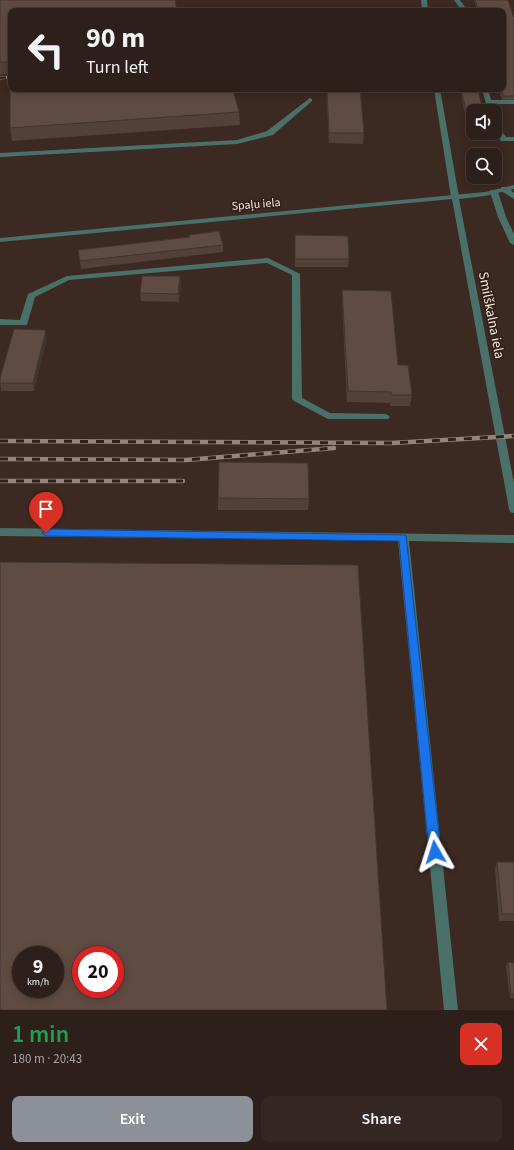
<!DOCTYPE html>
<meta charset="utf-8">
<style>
:root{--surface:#2d1f19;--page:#352722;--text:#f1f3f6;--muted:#a7a2a2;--line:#483d38;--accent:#8c9099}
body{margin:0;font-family:"Source Sans 3",sans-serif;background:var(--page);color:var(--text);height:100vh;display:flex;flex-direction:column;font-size:15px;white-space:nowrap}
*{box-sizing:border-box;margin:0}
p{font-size:13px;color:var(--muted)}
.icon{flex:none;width:22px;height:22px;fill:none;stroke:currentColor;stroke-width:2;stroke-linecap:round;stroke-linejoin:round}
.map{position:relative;height:1010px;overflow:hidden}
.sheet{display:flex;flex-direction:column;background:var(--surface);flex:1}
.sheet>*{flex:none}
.top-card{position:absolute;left:8px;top:8px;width:498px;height:84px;border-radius:8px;box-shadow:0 2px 10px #0003,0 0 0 1px var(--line);background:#2d1f19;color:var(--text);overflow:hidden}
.controls{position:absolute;left:466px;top:104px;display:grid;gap:8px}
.controls a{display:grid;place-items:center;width:36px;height:36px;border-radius:8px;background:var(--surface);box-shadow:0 2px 10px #0003,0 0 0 1px var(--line);font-size:20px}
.speed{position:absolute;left:12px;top:946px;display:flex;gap:8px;font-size:20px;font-weight:700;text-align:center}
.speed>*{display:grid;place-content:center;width:52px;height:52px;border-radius:50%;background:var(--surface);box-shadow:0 2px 10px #0003,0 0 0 1px var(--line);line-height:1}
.speed small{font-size:10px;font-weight:400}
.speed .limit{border:6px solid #d22;background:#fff;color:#111}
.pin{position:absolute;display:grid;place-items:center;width:34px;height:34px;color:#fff;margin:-41px -17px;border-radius:50% 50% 50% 0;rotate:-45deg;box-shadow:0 0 4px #0007}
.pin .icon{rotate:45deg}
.me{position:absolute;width:44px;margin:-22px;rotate:354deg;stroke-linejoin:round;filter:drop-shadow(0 0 3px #0008)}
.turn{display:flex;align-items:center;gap:14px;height:84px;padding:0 12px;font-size:18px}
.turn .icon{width:52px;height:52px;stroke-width:2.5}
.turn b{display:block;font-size:28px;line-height:34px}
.round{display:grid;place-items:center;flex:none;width:42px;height:42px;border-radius:8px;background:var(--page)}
.summary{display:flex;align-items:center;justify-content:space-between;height:68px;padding:0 12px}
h1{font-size:24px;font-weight:600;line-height:30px;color:#1e9e55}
.action{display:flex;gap:8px;margin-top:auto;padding:8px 12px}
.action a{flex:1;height:46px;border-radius:8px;background:var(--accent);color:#fff;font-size:16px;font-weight:600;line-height:46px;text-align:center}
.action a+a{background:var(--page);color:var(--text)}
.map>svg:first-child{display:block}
</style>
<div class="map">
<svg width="514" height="1010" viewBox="0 0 514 1010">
<rect width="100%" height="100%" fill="#3c2921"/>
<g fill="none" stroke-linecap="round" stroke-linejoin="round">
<g fill="#497069" fill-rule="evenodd">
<path d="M421,0H427L428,11H422Z"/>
<path d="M454,0H460L468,11H462Z"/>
<path d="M434,89H440L459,197L455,199L451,197Z"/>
<path d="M482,89H488L491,100H514V104H493L494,111H488Z"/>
<path d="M310,98L312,99V101L273,135L237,144L0,157V153L237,140L267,131Z"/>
<path d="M495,123L497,124L506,137H514V141H501L495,131Z"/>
<path d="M501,187H507L514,193V199L501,191Z"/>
<path d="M491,190H494L498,192L506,217L514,234V245L510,243L498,217L490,192Z"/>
<path d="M268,258L300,274L302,398L330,413L385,414L388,415L390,417L388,419H328L294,401L292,399V275L267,263L69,280L35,297L27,325H0V319L20,320L28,294L67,276Z"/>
<path d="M0,528L514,535V543L409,541L458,1010H444L398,541L0,536Z"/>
</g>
<path fill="#497069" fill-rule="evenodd" d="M514,185V189L485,196L459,199L514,483V513L510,512L509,509L452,199L0,242V238L485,192Z"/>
<g stroke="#95847e" stroke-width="3">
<path id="rail-far1" d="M0,78L11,77"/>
</g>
<g stroke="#95847e" stroke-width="4.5">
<g id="rail">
<path d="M0,441L392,443L514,436"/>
<path d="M0,459L186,460L334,448"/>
<path d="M0,481H183"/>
</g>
</g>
<use href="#rail-far1" stroke="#311f18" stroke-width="2" stroke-dasharray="6" stroke-linecap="butt"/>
<use href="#rail" stroke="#311f18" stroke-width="3" stroke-dasharray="8" stroke-linecap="butt"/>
</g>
<g fill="#524039">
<path d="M0,0L11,11V74L0,75Z"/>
<path d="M474,0H508L514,18V100H502L499,89H503V11H477Z"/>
<path d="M326,89H360L364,133L363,144L329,143Z"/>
<path d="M460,89H478L473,111V119H466Z"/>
<path d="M239,112L240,125L12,141L10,128Z"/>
<path d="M189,235L223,245V252L81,269L78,250L189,237Z"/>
<path d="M295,235L349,259L348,267H295Z"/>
<path d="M180,276L181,284L179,302L141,301L140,293Z"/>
<path d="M342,290L398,365L412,395L410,406H390V403L347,402L342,302Z"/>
<path d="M47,338L34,391H1L0,378Z"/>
<path d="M218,498L309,499L308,510H218Z"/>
<path d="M497,862H514V921H499L495,869Z"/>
<path d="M508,962L514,963V998H510L506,966Z"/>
</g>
<g fill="#42342e">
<path d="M180,276L181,284L179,302L178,294Z"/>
<path d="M46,330L47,338L34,391L33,383Z"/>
</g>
<g fill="#5f4b42" stroke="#42342e" fill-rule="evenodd">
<path d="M0,0H175L177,11H11V62H0Z"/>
<path d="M475,0H508L514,18V96H503L501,89H503V11H479Z"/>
<path d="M10,80H11V89H233L239,112L10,128Z"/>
<path d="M327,89H360L364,133H329Z"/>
<path d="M461,89H478L483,111H473V115H467Z"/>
<path d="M219,231L223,245L80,261L78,250L190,237L189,235Z"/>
<path d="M295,235L348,236L349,259H295Z"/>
<path d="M142,276H180L178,294L140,293Z"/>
<path d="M342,290L391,291L398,365H408L412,395H391V392L348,391Z"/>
<path d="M14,329L46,330L33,383H0V378Z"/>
<path d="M219,462L308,463L309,499L218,498Z"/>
<path d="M0,562L358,565L387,1010H0ZM21,955H55V989H21ZM81,955H115V989H81Z"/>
<path d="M497,862H514V914H502Z"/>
<path d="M508,962L514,963V995H511Z"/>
</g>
<path fill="#1a73e8" stroke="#114b97" d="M46,529L406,535L441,852L439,856L435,858L431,856L429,852L399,541L46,536L42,533Z"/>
<g text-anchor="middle" stroke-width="3" stroke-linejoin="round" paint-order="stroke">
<g font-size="12" fill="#f4e7e2" stroke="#311f18">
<text transform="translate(256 204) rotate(-5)" y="4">Spaļu iela</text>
</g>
<g font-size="14" fill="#f4e7e2" stroke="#311f18">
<text transform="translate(492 315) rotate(79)" y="5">Smilškalna iela</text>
</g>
</g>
</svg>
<div class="controls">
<a><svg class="icon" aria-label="sound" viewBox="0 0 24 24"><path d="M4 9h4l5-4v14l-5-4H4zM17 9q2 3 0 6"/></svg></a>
<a><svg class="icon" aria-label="search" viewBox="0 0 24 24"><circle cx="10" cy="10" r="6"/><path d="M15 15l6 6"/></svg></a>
</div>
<div class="speed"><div>9<small>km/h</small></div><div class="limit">20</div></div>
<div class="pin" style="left:46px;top:533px;background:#d93025"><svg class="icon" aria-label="arrive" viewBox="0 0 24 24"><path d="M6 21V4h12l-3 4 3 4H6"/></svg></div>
<svg class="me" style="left:435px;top:852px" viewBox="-20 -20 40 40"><path d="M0-17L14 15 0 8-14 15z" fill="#1a73e8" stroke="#fff" stroke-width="4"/></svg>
<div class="top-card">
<div class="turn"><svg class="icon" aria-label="left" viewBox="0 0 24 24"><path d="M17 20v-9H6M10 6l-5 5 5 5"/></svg><div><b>90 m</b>Turn left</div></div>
</div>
</div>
<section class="sheet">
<div class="summary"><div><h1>1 min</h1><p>180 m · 20:43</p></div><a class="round" style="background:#d93025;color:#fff"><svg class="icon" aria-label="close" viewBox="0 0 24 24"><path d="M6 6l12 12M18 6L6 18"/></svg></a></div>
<div class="action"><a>Exit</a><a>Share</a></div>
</section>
